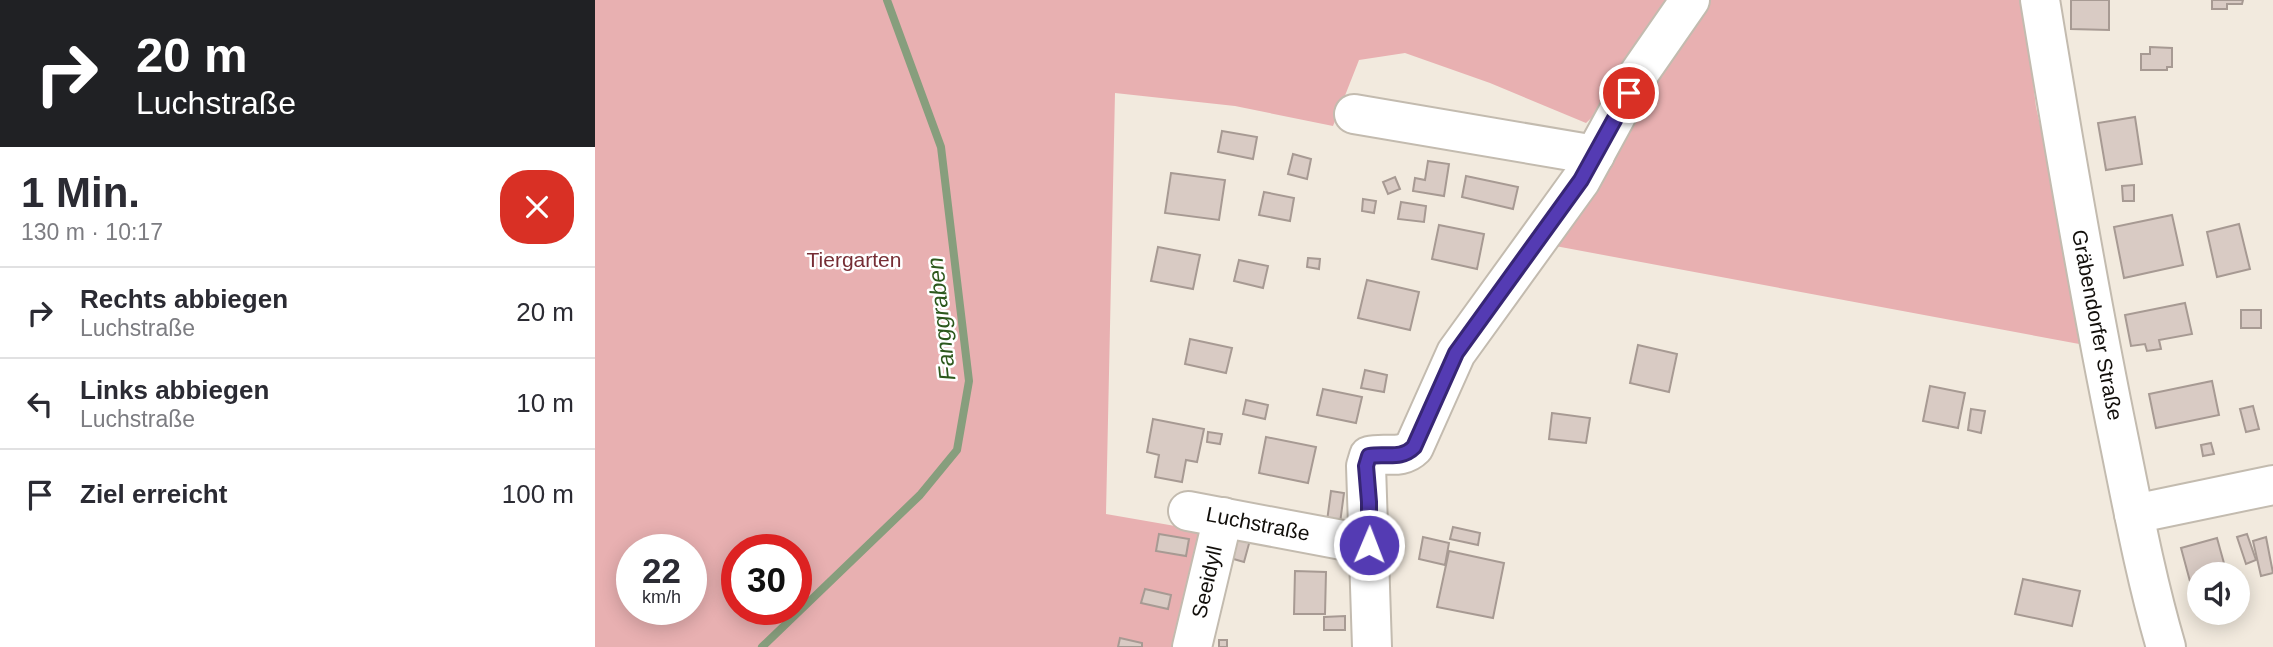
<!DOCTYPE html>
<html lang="de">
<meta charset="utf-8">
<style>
:root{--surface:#fff;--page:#f2f2f3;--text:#2b2b33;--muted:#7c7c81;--line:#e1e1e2}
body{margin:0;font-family:Arial,sans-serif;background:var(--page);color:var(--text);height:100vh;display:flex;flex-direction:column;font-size:26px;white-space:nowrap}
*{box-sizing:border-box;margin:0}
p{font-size:23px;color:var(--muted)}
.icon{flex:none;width:38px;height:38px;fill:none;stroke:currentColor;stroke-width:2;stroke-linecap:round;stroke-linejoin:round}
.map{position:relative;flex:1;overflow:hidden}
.drawer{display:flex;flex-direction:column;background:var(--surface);width:595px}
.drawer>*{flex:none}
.top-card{background:#202124;color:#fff;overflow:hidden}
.tools{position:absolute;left:1592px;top:562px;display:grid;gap:14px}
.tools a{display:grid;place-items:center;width:63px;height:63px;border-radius:50%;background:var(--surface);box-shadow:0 4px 18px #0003;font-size:35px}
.speed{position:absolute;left:21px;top:534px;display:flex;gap:14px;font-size:35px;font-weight:700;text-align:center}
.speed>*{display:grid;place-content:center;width:91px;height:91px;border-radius:50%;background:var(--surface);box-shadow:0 4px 18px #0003;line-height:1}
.speed small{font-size:18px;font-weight:400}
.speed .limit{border:10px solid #d22;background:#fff;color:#111}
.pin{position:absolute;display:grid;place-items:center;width:60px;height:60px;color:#fff;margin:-30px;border:4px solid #fff;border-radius:50%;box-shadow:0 2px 7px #0007}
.me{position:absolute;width:77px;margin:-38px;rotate:1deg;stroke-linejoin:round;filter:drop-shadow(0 0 5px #0008)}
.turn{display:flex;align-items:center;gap:24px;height:147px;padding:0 21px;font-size:32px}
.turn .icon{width:91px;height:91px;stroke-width:2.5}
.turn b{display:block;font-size:49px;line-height:60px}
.round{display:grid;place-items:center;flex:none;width:74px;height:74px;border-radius:28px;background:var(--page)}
.overview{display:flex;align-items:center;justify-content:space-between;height:119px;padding:0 21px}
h1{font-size:42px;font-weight:700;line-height:52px}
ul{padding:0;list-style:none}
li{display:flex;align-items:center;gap:21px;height:91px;padding:0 21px;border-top:2px solid var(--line)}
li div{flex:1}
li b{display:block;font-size:26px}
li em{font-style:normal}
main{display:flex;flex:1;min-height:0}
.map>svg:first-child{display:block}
</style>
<main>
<section class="drawer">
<div class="top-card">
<div class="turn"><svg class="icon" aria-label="right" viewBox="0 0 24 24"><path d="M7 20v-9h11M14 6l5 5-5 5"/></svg><div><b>20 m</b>Luchstraße</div></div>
</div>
<div class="overview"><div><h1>1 Min.</h1><p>130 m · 10:17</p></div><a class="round" style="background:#d93025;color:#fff"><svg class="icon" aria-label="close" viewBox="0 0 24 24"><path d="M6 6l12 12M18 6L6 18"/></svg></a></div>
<ul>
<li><svg class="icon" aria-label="right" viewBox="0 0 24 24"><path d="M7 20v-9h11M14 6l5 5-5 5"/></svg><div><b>Rechts abbiegen</b><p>Luchstraße</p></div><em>20 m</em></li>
<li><svg class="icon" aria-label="left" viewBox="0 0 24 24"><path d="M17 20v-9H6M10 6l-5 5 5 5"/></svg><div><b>Links abbiegen</b><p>Luchstraße</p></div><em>10 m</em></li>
<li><svg class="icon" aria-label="arrive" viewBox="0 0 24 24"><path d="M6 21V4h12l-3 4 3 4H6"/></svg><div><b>Ziel erreicht</b></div><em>100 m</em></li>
</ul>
</section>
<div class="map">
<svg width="1678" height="647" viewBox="0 0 1678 647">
<rect width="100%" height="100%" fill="#f2eade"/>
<g fill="#e8b0b1" fill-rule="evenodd">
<path d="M0,0H1082L1028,88L991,123L895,83L810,53L764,60L738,126L640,106L520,93L511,514L632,535L605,647H0ZM37,550H96V609H37ZM142,550H201V609H142Z"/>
<path d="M1110,0H1428L1441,107L1495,346L955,245Z"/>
</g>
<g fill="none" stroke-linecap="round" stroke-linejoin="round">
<path stroke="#879e7d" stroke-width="8" d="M167,647L325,495L362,450L374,381L346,147L292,0"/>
</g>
<g fill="#d9cbc4" stroke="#a79a93" stroke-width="2">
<path d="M1476,0H1514V30L1476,29Z"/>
<path d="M1617,0H1648L1647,4H1632V9H1617Z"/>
<path d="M1555,47L1577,48V67H1572V70H1546V54H1555Z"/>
<path d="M1540,117L1547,164L1511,170L1503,123Z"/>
<path d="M627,131L662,137L658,159L623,152Z"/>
<path d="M698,154L716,159L712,179L693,174Z"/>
<path d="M833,161L854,164L849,196L818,191L820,178L830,180Z"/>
<path d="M576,173L630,180L624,220L570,213Z"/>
<path d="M871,176L923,187L918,209L867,197Z"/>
<path d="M800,177L805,189L793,194L788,182Z"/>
<path d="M1539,185V201H1528L1527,186Z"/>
<path d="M669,192L699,198L695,221L664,215Z"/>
<path d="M768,199L781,201L779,213L767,211Z"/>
<path d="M806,202L831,206L829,222L803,219Z"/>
<path d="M1577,215L1588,265L1529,278L1519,227Z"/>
<path d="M1644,224L1655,269L1622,277L1612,232Z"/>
<path d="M844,225L889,234L882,269L837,259Z"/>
<path d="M563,247L605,255L598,289L556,281Z"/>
<path d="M713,258L725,259L724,269L712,267Z"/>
<path d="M644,260L673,266L668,288L639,281Z"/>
<path d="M772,280L824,292L815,330L763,318Z"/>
<path d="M1590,303L1597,334L1564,340L1566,349L1552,351L1550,344L1536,346L1530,315Z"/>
<rect x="1646" y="310" width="20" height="18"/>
<path d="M595,339L637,348L631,373L590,364Z"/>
<path d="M1043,345L1082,354L1074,392L1035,383Z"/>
<path d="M770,370L792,375L789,392L766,388Z"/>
<path d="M1617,381L1624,415L1561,428L1554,394Z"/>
<path d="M1335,386L1370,393L1363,428L1328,421Z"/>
<path d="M728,389L767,397L761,423L722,415Z"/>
<path d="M651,400L673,405L670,419L648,414Z"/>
<path d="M1658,406L1664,429L1651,432L1645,409Z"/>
<path d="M1376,409L1390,411L1386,433L1373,430Z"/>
<path d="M957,413L995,418L991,443L954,439Z"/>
<path d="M558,419L609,429L602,462L591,460L587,482L560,477L564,455L552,452Z"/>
<path d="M613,432L627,434L625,444L612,442Z"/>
<path d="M671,437L721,447L713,483L664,473Z"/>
<path d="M1616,443L1619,454L1608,456L1606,445Z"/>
<path d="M736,491L749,493L745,523L732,521Z"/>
<path d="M858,527L885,533L883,545L855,539Z"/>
<path d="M564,534L594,539L591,556L561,551Z"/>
<path d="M634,534L655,540L649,562L628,556Z"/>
<path d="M1652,534L1661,560L1651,564L1642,537Z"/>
<path d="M828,537L854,543L850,565L824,559Z"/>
<path d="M1671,537L1678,573L1666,576L1658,541Z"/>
<path d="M1622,538L1632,574H1605V582L1596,585L1586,548Z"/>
<path d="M854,551L909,563L898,618L842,607Z"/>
<path d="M700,571L731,572L730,614H699Z"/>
<path d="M1428,579L1485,591L1477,626L1420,614Z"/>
<path d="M550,589L576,595L573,609L546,603Z"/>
<path d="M750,616V630H729V617Z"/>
<path d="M525,638L547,643V647H523Z"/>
<rect x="624" y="640" width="8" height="7"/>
</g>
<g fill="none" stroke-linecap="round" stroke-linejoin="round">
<g stroke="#c3bbaf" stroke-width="42">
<g id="minor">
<path d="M1445,0C1469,147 1494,294 1524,440C1538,509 1551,579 1571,647"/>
<path d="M759,114L1000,155"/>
<path d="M593,511L774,545"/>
<path d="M1539,514L1678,485"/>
<path d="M597,647L628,517"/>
<path d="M777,647L771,466L774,456C791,452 806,460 819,447L861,353L986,180L1045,72L1095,0"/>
</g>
</g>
<use href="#minor" stroke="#fff" stroke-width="38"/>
</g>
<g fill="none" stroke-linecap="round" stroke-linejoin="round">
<g stroke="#372674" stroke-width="18">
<path id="route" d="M774,545V502L771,466L774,456C791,453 806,460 819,447L861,353L986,180L1034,93"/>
</g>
<use href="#route" stroke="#543bb3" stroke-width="12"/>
</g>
<g text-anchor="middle" stroke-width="5" stroke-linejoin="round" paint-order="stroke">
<g font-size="21" fill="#762d34" stroke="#fff">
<text x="259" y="267">Tiergarten</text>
</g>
<g font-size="21" fill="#120f0b" stroke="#fff">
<text transform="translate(1502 325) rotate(79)" y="7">Gräbendorfer Straße</text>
<text transform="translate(663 524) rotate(11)" y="7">Luchstraße</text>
<text transform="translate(612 582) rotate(-77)" y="7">Seeidyll</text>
</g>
<g font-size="23" font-style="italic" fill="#2c581c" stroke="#fff">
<text transform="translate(346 319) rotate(-96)" y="8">Fanggraben</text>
</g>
</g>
</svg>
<div class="tools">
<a><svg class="icon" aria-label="sound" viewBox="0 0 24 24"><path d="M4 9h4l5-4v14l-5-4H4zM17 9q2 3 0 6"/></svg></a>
</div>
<div class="speed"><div>22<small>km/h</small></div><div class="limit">30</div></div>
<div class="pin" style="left:1034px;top:93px;background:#d93025"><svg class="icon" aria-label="arrive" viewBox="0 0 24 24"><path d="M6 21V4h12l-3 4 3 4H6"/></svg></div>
<svg class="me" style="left:774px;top:545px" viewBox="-20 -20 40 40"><circle r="17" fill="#543bb3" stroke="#fff" stroke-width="3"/><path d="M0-11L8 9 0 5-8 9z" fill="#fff"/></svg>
</div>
</main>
